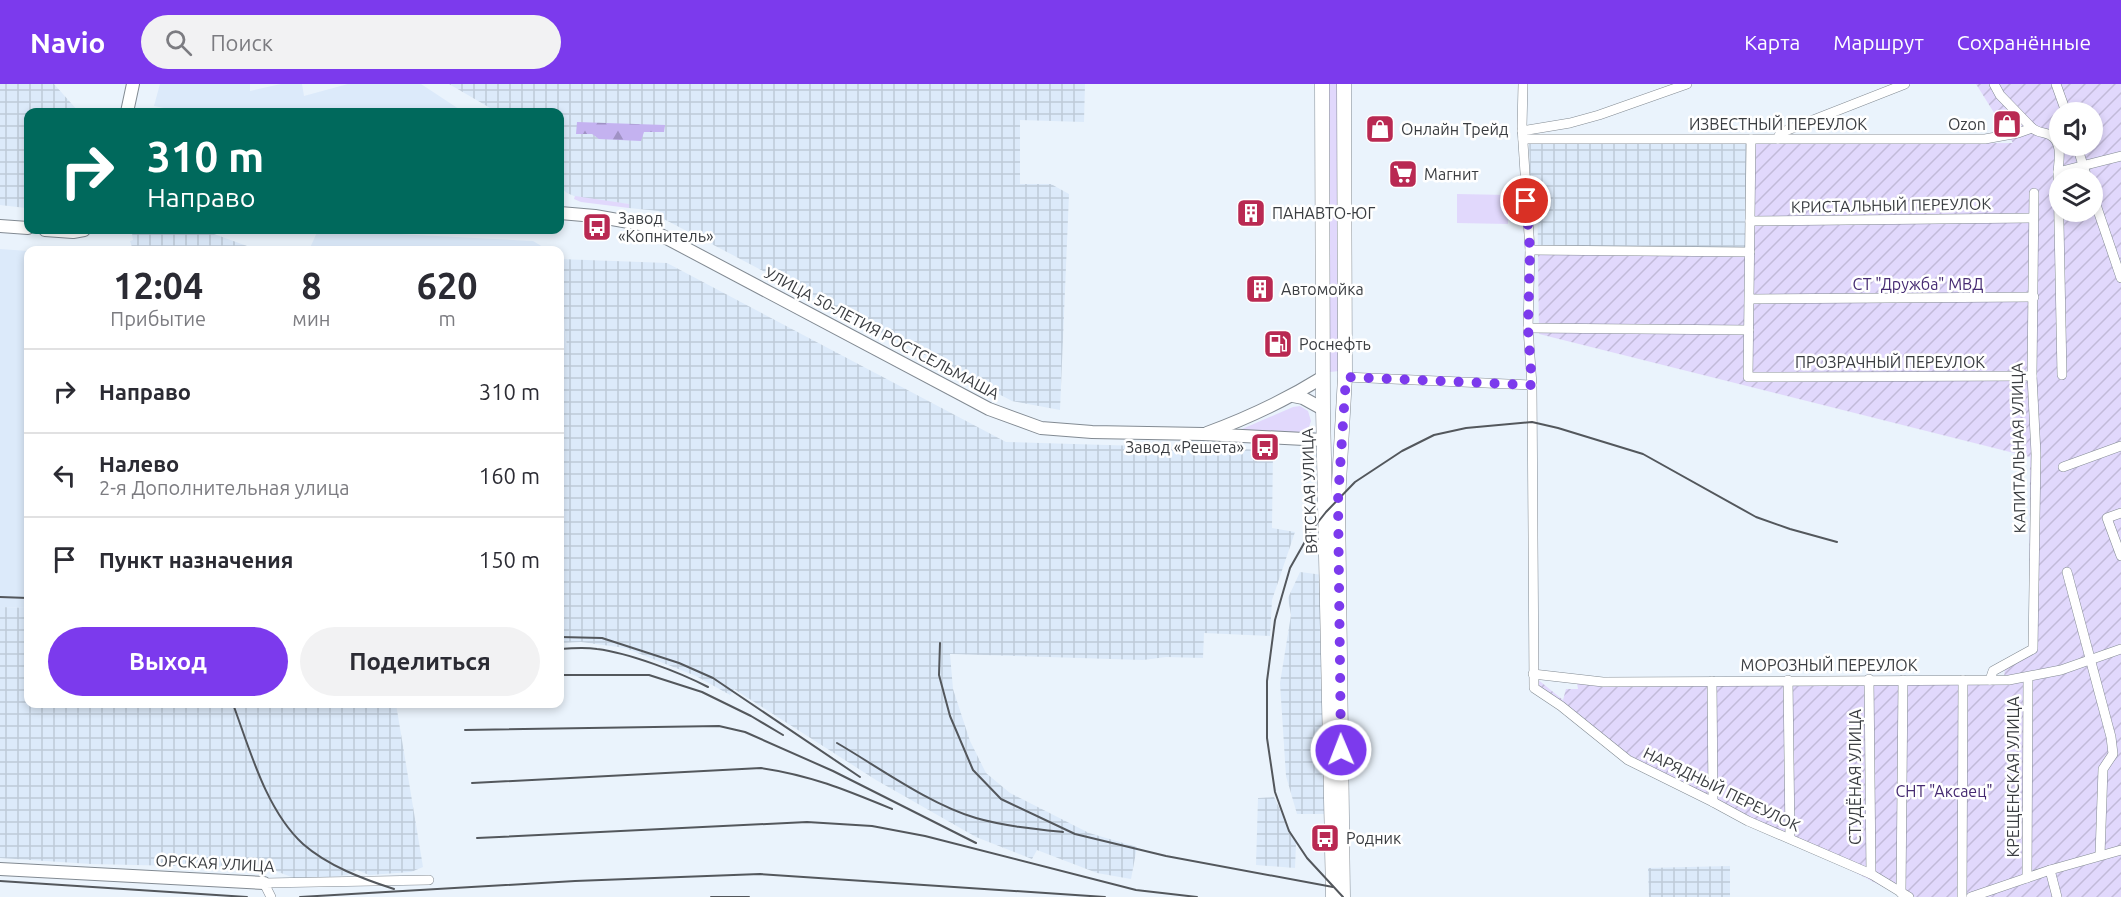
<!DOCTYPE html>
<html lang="ru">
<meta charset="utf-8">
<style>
:root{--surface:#fff;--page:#f2f2f3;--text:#2b2b33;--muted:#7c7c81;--line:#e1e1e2;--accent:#7c3aed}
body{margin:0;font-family:Ubuntu,sans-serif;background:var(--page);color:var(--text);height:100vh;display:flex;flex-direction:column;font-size:22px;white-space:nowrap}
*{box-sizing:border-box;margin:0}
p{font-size:20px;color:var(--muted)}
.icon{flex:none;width:33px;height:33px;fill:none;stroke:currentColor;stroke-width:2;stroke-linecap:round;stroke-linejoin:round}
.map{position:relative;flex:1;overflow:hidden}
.side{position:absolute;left:24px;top:162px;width:540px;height:462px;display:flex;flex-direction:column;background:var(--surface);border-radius:12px;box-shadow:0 3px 9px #0003}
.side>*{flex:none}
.banner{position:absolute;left:24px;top:24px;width:540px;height:126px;border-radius:12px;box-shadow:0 3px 9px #0003;background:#00695c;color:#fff;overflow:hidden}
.tools{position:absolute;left:2049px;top:18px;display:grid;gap:12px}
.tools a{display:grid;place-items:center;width:54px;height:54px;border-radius:50%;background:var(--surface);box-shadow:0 3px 9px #0003;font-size:30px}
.pin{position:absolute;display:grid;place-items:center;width:51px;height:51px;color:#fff;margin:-26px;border:3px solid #fff;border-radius:50%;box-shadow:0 2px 6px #0007}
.me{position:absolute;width:66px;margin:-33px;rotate:359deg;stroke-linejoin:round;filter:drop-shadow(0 0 4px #0008)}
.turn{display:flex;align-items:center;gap:21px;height:126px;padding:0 24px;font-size:27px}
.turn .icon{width:78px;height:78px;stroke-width:2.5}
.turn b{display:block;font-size:42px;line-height:51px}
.eta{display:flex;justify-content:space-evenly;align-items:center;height:102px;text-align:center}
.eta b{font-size:36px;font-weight:700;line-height:42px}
.action{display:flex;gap:12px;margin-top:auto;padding:12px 24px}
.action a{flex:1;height:69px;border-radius:36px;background:var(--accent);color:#fff;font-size:24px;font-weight:700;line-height:69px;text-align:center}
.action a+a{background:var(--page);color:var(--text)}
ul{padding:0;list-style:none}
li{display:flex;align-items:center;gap:18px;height:84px;padding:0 24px;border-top:2px solid var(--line)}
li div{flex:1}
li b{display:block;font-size:22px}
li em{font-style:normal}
header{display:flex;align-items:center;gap:36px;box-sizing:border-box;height:84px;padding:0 30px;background:var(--accent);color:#fff}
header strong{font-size:28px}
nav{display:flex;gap:33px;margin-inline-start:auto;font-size:21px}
.search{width:420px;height:54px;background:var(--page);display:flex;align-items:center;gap:15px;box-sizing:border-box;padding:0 21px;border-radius:33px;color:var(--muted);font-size:22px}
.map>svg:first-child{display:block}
</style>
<header>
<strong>Navio</strong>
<div class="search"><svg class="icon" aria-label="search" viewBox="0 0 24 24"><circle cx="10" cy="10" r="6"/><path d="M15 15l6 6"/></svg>Поиск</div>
<nav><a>Карта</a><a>Маршрут</a><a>Сохранённые</a></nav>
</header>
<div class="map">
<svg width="2121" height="813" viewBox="0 0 2121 813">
<defs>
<pattern id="industrial-grid" width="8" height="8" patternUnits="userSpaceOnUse" patternTransform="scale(1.5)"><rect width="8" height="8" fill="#dceafa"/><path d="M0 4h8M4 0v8" fill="none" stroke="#becad8"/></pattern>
<pattern id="forest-firs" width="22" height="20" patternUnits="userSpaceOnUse" patternTransform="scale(1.5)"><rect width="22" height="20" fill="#c4b2f0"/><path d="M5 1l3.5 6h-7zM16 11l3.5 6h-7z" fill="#a092c4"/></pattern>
<pattern id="garden-furrows" width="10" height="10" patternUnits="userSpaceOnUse" patternTransform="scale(1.5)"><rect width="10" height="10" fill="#e1d8fc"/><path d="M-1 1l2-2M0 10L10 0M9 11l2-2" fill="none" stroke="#c2bad9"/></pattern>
</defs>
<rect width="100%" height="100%" fill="#eaf3fc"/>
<g fill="#dceafa">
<path d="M160,0H250V7L281,0H302L304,12L348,0H421L462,27V28H184L154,22Z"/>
<path d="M318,146L533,157L548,166H317L310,164Z"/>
<path d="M0,165L28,167V524L0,523Z"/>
<path d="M560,206L567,263L560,262Z"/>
</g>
<g fill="url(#industrial-grid)">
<path d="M0,0H54L79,28H28V122L26,124L0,121Z"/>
<path d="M449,0H1085L1084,38L1020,36V100H1051L1069,110L1060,326L1012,317L658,132L659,127L629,124V120L581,115L567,109L560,103V28H497Z"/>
<path d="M1529,56L1751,60V170L1538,169L1537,93H1530Z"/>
<path d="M134,146H172L183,150L185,146H203L258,166H133L130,157L133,156L132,151Z"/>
<path d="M560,175L667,179L1006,358L1273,366L1272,444L1295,448L1272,516L1270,552L1204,549L1203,574L1166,573L1143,576L950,570L953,605L970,657L986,689L1010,709L1089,749L1137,763L1131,795L1097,789L1037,766L1032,775L976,753L876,696L734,605L730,611L696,592L625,564L581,558L560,559V262H567L560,206Z"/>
<path d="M1300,488L1323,491L1327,730H1297L1286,692L1280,599L1291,531L1288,514Z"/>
<path d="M0,523L28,524V620H396L423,783L411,788L369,791L357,786L347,791L318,794H294L268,784L91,780L0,774Z"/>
<path d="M1274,713L1296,759L1295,784L1256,781L1258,714Z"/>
<path d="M1730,782V813H1649L1648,784Z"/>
</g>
<g fill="#e1d8fc">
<path d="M1327,0H1338L1339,287L1330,288L1329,283Z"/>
<path d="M1457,110L1508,111V140L1457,139Z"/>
<path d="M575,112L629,120V124L581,118L574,115Z"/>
<path d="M1300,322L1308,327L1311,337L1309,343L1300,348H1242V345L1293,323Z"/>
</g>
<path fill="url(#forest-firs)" d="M577,38L665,41L664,48H644L641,57L599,55L592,50H576Z"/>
<path fill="url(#garden-furrows)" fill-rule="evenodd" d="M1976,0H2121V813H1903L1790,755L1654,692L1535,603L1536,594L1563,616L1566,605H1578L1577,599L2003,601L2005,585L2029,565L2030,373L1539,250L1538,169L1750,170L1751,60L2013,59ZM2060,28H2092V62H2060ZM2060,94H2092V128H2060Z"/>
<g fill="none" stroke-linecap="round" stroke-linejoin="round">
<g stroke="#828a92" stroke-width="10">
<g id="street">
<path d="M1523,0L1522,43L1530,166L1528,244L1532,301L1534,604L1561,622L1628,676L1713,718L1748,737L1871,790L1909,813"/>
<path d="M1994,0L2000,11L2032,44C2038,49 2044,48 2050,51C2063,58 2059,76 2058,88L2062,291"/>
<path d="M2056,0L2066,28"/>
<path d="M1522,47L1570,39L1599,31L1687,0"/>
<path d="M1523,55H1985L2018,49L2032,44"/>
<path d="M1751,55L1748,293L2032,292"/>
<path d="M1778,55L1780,49L1905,0"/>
<path d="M2077,62L2087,94"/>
<path d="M2058,88L2121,72"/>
<path d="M2092,109L2121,194"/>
<path d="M1750,137L2032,134"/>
<path d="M1530,166L1750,168"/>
<path d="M1751,215L2034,213"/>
<path d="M1528,244L1749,246"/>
<path d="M1345,293L1532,301"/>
<path d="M2063,383L2121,362"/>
<path d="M2121,429L2107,434L2121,472"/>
<path d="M2067,488L2111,653L2113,670L2103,685L2100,771"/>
<path d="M1533,590L1603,598L2009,596L2061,586L2121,565"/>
<path d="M1869,595L1871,790"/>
<path d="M1788,596L1790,754"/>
<path d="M1990,596L1993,587L2033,565L2036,370L2032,292L2034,109"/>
<path d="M1712,597L1713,718"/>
<path d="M2050,786L2057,813"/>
<path d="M2027,794L2028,593"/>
<path d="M1901,809L1903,596"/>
<path d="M271,813L264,799L429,796"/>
<path d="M1962,813L1963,596"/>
<path d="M1971,813L2050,786L2121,766"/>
</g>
</g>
<g stroke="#828a92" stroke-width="14">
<g id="secondary">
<path d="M127,28L133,0"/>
<path d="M560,129L595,132L640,140L989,325L1041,344L1092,348L1203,350L1324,356"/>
<path d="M0,142L28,144"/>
<path d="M45,146L73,148L84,146"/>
<path d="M1293,312L1303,314L1323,325"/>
<path d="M1207,349C1248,334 1286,316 1323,293"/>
<path d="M0,785L264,799"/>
</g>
</g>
<g stroke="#828a92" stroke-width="15">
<g id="primary">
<path d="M1322,0L1323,325L1333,813"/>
<path d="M1343,813L1338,416L1345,293L1344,0"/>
</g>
</g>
<use href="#street" stroke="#fff" stroke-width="9"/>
<use href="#secondary" stroke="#fff" stroke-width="12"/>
<use href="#primary" stroke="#fff" stroke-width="14"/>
<g stroke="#53575c" stroke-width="2">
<path d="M0,513L28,514"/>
<path d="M560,553L602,554L679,579L713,594L860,693"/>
<path d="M940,559L939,591L950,632L973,686L1001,715L1075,750L1166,772L1333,803"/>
<path d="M560,565C572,564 585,563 597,565C629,569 679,588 708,603"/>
<path d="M560,591H649L702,608L751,632L783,651"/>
<path d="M233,620C250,666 266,726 303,760C328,782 363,795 394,805"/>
<path d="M465,646L719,642L745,648L833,687L976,759"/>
<path d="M837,659C880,684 929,720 976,734C1004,742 1034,745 1063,748"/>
<path d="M472,699L761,684C810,691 846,706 892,725"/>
<path d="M477,754L807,738L872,742L925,752L1136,806L1197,813"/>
<path d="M0,797L247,813"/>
<path d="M300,813L575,797L760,790L1105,813"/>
<path d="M711,813H749"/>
<path d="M1343,813L1307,774L1289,747L1275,708L1267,654V597L1275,536L1290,484L1311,447L1326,428L1355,398L1402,367L1434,351L1466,344L1532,338L1558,344L1643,370L1756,433L1790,445L1837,458"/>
</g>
</g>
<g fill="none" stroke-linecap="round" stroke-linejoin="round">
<path stroke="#7c3aed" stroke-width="10" stroke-dasharray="0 18" d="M1341,666L1338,416L1346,293L1532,301L1528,244L1530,166L1526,117"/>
</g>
<defs>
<g id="shop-square" transform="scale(1.5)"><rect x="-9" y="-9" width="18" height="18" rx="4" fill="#b92952" stroke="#fff"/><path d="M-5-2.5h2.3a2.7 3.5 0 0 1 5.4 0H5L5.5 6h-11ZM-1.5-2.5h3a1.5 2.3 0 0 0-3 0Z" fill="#fff"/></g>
<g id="supermarket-square" transform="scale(1.5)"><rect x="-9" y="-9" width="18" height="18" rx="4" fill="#b92952" stroke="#fff"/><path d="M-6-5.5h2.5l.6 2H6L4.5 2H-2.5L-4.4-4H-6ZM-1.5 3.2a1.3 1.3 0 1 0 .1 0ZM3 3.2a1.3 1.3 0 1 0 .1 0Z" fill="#fff"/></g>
<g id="building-square" transform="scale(1.5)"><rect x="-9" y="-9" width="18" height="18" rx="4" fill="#b92952" stroke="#fff"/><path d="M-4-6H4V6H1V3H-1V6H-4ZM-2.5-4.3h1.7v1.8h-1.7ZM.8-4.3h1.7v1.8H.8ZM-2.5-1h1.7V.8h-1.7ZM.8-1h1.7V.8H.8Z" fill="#fff"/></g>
<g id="bus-square" transform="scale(1.5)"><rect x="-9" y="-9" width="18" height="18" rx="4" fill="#b92952" stroke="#fff"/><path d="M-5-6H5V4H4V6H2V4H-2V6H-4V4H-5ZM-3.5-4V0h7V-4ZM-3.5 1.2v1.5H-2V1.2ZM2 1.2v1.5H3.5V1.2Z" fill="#fff"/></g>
<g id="fuel-square" transform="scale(1.5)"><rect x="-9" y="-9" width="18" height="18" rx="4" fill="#b92952" stroke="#fff"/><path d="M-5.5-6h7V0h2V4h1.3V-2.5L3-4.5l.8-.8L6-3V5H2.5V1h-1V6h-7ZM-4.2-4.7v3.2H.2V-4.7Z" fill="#fff"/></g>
</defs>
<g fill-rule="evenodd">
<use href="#shop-square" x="2007" y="40"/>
<use href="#shop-square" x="1380" y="45"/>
<use href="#supermarket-square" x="1403" y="90"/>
<use href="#building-square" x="1251" y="129"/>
<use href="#bus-square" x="597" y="143"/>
<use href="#building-square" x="1260" y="205"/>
<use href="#fuel-square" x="1278" y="260"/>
<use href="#bus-square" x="1265" y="363"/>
<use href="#bus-square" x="1325" y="754"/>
</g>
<g text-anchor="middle" stroke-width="5" stroke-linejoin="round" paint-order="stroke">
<g font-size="16" fill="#3a3d41" stroke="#fff">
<text x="1778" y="46">ИЗВЕСТНЫЙ ПЕРЕУЛОК</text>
<text transform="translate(1891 121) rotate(-1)" y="6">КРИСТАЛЬНЫЙ ПЕРЕУЛОК</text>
<text transform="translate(882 249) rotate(28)" y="6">УЛИЦА 50-ЛЕТИЯ РОСТСЕЛЬМАША</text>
<text x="1890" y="284">ПРОЗРАЧНЫЙ ПЕРЕУЛОК</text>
<text transform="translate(2018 364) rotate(-91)" y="6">КАПИТАЛЬНАЯ УЛИЦА</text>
<text transform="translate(1309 407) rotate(-92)" y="6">ВЯТСКАЯ УЛИЦА</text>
<text x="1829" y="587">МОРОЗНЫЙ ПЕРЕУЛОК</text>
<text transform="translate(1855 693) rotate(-90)" y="6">СТУДЁНАЯ УЛИЦА</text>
<text transform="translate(2013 693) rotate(-90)" y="6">КРЕЩЕНСКАЯ УЛИЦА</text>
<text transform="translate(1722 705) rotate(26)" y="6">НАРЯДНЫЙ ПЕРЕУЛОК</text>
<text transform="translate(215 779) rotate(3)" y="6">ОРСКАЯ УЛИЦА</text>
</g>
<g font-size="16" fill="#3a3d41" stroke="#fff" text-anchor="start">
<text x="1986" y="46" text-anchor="end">Ozon</text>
<text x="1401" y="51">Онлайн Трейд</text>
<text x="1424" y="96">Магнит</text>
<text x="1272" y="135">ПАНАВТО-ЮГ</text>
<text x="618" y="140">Завод<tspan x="618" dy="18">«Копнитель»</tspan></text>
<text x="1281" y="211">Автомойка</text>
<text x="1299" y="266">Роснефть</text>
<text x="1244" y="369" text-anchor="end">Завод «Решета»</text>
<text x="1346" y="760">Родник</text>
</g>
<g font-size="16" fill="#462b72" stroke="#fff">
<text x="1918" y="206">СТ "Дружба" МВД</text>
<text x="1944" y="713">СНТ "Аксаец"</text>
</g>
</g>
</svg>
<div class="tools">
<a><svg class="icon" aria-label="sound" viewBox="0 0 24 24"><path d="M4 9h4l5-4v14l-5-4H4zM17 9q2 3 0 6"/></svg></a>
<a><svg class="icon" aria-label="layers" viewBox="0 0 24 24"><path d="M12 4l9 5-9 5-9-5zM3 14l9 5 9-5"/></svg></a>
</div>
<div class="pin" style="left:1526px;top:117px;background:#d93025"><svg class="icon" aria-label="arrive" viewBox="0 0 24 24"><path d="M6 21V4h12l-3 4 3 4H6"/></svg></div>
<svg class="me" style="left:1341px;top:666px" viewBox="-20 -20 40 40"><circle r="17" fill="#7c3aed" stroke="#fff" stroke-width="3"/><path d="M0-11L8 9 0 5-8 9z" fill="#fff"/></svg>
<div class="banner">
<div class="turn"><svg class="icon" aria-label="right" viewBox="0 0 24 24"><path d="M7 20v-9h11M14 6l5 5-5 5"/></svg><div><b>310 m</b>Направо</div></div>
</div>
<section class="side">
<div class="eta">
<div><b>12:04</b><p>Прибытие</p></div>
<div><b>8</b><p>мин</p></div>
<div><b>620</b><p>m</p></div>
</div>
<ul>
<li><svg class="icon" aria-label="right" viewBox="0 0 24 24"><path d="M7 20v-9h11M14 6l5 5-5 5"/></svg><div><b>Направо</b></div><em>310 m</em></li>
<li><svg class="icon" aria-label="left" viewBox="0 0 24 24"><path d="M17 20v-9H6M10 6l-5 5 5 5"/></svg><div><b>Налево</b><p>2-я Дополнительная улица</p></div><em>160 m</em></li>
<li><svg class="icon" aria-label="arrive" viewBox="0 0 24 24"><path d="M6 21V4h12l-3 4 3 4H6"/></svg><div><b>Пункт назначения</b></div><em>150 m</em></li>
</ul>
<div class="action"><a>Выход</a><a>Поделиться</a></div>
</section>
</div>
